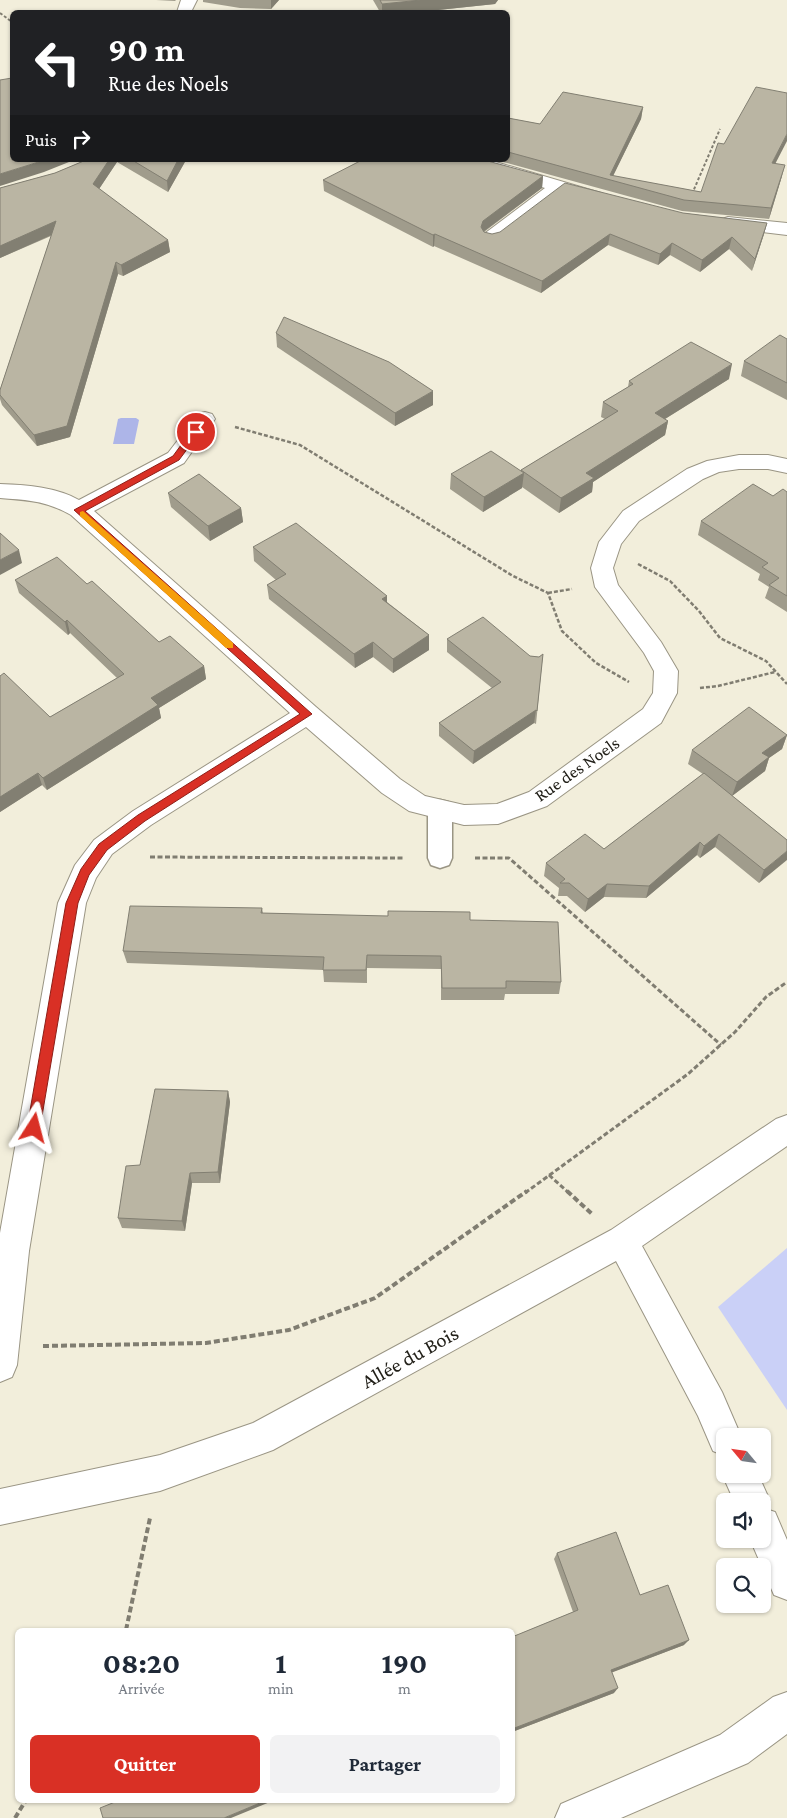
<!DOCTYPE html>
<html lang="fr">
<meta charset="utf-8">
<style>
:root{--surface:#fff;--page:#f2f2f3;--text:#1f2937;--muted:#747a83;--accent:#d93025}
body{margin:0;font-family:"Crimson Pro",serif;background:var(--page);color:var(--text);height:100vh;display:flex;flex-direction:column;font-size:19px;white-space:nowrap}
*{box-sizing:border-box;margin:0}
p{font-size:16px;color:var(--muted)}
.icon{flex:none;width:28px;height:28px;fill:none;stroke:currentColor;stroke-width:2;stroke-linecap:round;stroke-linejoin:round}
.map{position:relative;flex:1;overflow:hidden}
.sheet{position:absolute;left:15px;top:1628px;width:500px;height:175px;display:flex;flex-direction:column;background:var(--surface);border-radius:8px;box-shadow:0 1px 4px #0004}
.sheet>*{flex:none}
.top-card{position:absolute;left:10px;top:10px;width:500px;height:152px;border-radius:8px;box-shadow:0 1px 4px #0004;background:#202124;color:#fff;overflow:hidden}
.needle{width:32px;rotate:299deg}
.buttons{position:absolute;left:716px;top:1428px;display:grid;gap:10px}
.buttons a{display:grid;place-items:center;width:55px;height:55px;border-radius:8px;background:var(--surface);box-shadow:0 1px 4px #0004;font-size:25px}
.pin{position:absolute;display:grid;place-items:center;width:42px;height:42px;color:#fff;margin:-21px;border:2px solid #fff;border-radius:50%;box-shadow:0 1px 5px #0007}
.me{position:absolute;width:55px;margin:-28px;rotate:9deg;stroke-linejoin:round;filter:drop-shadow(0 0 4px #0008)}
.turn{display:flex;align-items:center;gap:18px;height:105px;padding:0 15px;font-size:22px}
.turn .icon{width:65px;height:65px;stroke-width:2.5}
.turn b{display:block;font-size:35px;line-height:42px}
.then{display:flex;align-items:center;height:48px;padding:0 15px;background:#0003;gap:10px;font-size:19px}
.eta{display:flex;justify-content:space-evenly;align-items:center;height:85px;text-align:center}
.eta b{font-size:30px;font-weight:700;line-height:35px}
.action{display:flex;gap:10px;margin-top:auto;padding:10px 15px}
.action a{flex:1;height:58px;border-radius:8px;background:var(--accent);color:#fff;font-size:20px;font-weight:700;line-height:58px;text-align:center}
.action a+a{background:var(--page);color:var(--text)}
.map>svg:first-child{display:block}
</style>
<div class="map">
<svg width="787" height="1818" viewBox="0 0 787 1818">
<rect width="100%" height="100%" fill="#f2eedb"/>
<path fill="#cad0f7" d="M787,1248V1410L718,1307Z"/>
<path fill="#adb5e8" d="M121,418H136L139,420L134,444H113L118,419Z"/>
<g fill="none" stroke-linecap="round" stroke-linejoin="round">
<g stroke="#9a9584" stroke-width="3">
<path id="lane" d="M440,800L448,802L452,809V858L449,865L440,868L431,865L428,858V809L432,802Z"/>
</g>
<g stroke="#9a9584" stroke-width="2">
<g id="street">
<path d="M181,0H197L191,12H177Z"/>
<path d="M461,160H489L601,193L604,197L601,201L595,202L561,193L498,242L491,244L484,242L482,238L484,234L545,188L464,164Z"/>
<path d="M728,217L787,223V235L722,227L719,223L722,219Z"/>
<path d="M205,412L212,414L215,419L184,463L94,511L316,707L400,779L425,796L464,805L497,804L529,792L643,709L653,693L654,671L644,653L595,587L591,568L599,542L623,511L687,469L707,461L739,455H768L787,459V473L768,469H739L719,472L703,479L639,521L621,544L613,568L618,585L661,642L678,671L677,693L661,723L547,806L498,824L464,825L409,811L382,793L306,727L151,825L112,854L96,878L86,903L29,1251L17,1365L12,1377L0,1382V1233L58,903L75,865L94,840L133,811L290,713L71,515C47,501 28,500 0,498V484C27,485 56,487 79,500L168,453L198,414Z"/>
<path d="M787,1115V1146L642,1246L722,1392L741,1436H725V1456L713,1451L698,1416L616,1261L273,1450L160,1491L0,1525V1489L160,1455L253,1423L611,1230L776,1119Z"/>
<path d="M725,1468V1474H758L770,1501L766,1509L775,1512L787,1540V1600L774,1595L750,1539H762V1501H734L722,1474Z"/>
<path d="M787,1692V1734L748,1763L621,1818H555L561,1804L720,1735L773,1697Z"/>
</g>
</g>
<g stroke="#807d71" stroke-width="2" stroke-dasharray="3 2" stroke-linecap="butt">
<path d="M0,13L12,22"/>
<path d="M692,194L720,129"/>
</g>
<g stroke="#807d71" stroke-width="2.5" stroke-dasharray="4 2" stroke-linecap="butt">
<path d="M235,427L300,445L513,576L548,593L562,631L596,663L629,682"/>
<path d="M638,564L670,581L699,611L720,638L766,661L787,684"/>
<path d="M548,593L572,589"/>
<path d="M700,688L718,686L775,672"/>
</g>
<g stroke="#807d71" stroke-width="3" stroke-dasharray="5 2.5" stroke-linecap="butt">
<path d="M150,857L404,858"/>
<path d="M475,858H509L721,1045"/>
<path d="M549,1175L569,1193"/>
<path d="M525,1193L688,1074L735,1032L766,997L787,982"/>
</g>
<g stroke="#807d71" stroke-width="4" stroke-dasharray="6 3" stroke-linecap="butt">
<path d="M567,1191L592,1214"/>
<path d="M43,1346L206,1343L289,1330L375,1298L527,1191"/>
<path d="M126,1630L150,1518"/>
<path d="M15,1818L26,1800"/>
</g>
<use href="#lane" fill="#fff" fill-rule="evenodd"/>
<use href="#street" fill="#fff" fill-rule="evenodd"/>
</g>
<g fill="#a09c8c">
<path d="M156,0H176L175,1Z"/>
<path d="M203,0H279L271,9L240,8L203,2Z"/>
<path d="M373,0H498L495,4L419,12H380Z"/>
<path d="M643,107L641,119L613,176L701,192L775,163L782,176L769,219L682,211L496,160H508V118L540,124Z"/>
<path d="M86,160H186L168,192L117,162L99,189L168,240L170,252L123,276L118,274L70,437L37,446L2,405L0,399V390L51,236L0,258V188L55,173Z"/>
<path d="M543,176L542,188L484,232L492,234L683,213L767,223L764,234L752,271L729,249L700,272L670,255L658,265L608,245L541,293L434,246L433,247L324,191L323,180Z"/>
<path d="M276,333L433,405L395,426L277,347Z"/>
<path d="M787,339V400L741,376L744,361Z"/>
<path d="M729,379L665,419L668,421L665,435L593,482L592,492L559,513L522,487V488L483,512L450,489L451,474L520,471L521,470L605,419L601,417L603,402L628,387L629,381Z"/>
<path d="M787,492V612L765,598L769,587L758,580L760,574L698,535L701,521Z"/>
<path d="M168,493L241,508L243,522L210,541L171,507Z"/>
<path d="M253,547L387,596V602L429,635V650L393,673L373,657L355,668L269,599L267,585L276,580L254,561Z"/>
<path d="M15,580L87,584L159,642L204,666L206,679L159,708L161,718L47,790L42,785L0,812V676L50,717L117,678L70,633L68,635L19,593Z"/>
<path d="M447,639L530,656L539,657L543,654L536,724L534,723L473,764L439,736V723L492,688L447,652Z"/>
<path d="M787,735L782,749L769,758L765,771L732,796L787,840L759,883L715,847L700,858L697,855L646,898L604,897L585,912L567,896H558L559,888L544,876L546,863L604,849L703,774L688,764L692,750Z"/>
<path d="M262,908L263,913L470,920L561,982L559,994H505L504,1000H441V969L367,968V983L324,982L323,970L127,963L123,951Z"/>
<path d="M228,1091L230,1102L220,1183H192L185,1231L122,1228L118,1218L140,1165Z"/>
<path d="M557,1553L640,1595L684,1645L612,1672L614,1693L512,1732V1637L573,1612L554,1559Z"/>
</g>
<g fill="#827f72">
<path d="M271,0H279L271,9Z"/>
<path d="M421,0H498L495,4L419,12H382V4Z"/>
<path d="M643,107L641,119L611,180L610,175Z"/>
<path d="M787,134V141L770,174L772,163Z"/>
<path d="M45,160H74L44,172L0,186V174Z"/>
<path d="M109,160H117V162L95,195L93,184Z"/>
<path d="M178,160H186L168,192L167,181Z"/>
<path d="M785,165L782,176L769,219L771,208Z"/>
<path d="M543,176L542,188L483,232L481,227L483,221Z"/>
<path d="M56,221L58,232L0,258V246Z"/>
<path d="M767,223L764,234L752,271L755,259Z"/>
<path d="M435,234L434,246L433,247V235Z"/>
<path d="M610,234L608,245L541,293L542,281Z"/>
<path d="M732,237L729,249L700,272L702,260Z"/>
<path d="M168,240L170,252L123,276L121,265Z"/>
<path d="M672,243L670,255L658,265L660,254Z"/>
<path d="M116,262L118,274L70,437L37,446L34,435Z"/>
<path d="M732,364L729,379L652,427L655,413Z"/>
<path d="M433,391V405L395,426V413Z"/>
<path d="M668,421L665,435L593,482L592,492L559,513L561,498L586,473Z"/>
<path d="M524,473L522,488L483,512L484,497Z"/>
<path d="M241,508L243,522L210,541L208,526Z"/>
<path d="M19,550L22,563L0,575V560Z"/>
<path d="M387,596V610L382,599Z"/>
<path d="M67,620L70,633L68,635L65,622Z"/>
<path d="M429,635V650L393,673V659Z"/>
<path d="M373,642V657L355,668L354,654Z"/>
<path d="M204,666L206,679L159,708L161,718L47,790L43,778L151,698Z"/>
<path d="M536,710L534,723L473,764L474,751Z"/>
<path d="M787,735L782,749L769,758L765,771L732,796L737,782L762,753Z"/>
<path d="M38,773L42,785L0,812V797Z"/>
<path d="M719,834L715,847L700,858L704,846Z"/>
<path d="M700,842L697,855L646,898L649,886Z"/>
<path d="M787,851V860L759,883L764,870Z"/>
<path d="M607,884L604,897L585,912L588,899Z"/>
<path d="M228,1091L230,1102L220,1183L218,1172Z"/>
<path d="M190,1173L192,1183L185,1231L182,1221Z"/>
<path d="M689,1640L684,1645L608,1674L611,1670Z"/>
<path d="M618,1688L614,1693L512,1732V1729Z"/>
<path d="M267,1800H275L231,1818H224Z"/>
</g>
<g fill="#bab5a3" stroke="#827f72">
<path d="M380,0H421L382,4Z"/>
<path d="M12,78V160H45L0,174V80Z"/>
<path d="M756,87L787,93V134L772,163L785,165L771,208L684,200L508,152V118L540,124L563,92L643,107L610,175L701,192L718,143L724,144Z"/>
<path d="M86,160H109L93,184L168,240L121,265L116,262L67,426L34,435L0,395V390L56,221L0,246V188L55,173Z"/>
<path d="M132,160H178L167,181Z"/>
<path d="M362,160H484L543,176L483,221L481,227L484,232L492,234L500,232L565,183L683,213L767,223L755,259L732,237L702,260L672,243L660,254L610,234L542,281L435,234L433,235L323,180Z"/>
<path d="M284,317L389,362L433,391L395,413L276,333Z"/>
<path d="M780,335L787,339V383L744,361Z"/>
<path d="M691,342L732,364L655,413L668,421L586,473L594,478L561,498L521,470L618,411L603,402L633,384L629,381Z"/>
<path d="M491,451L524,473L484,497L451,474Z"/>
<path d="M199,474L241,508L208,526L168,493Z"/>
<path d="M753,484L773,496L783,489L787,492V596L769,585L779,578L762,567L768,563L701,521Z"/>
<path d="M296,523L387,596L382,599L429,635L393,659L373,642L354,654L267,585L286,574L253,547Z"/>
<path d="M0,533L19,550L0,560Z"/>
<path d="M57,557L87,584L92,581L159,642L170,636L204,666L151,698L158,705L43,778L38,773L0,797V676L4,673L50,717L124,674L67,620L65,622L15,580Z"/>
<path d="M483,617L530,656L539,657L543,654L537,711L536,710L474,751L439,723L501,682L447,639Z"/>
<path d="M749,707L787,735L762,753L769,757L737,782L692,750Z"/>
<path d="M704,773L787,840V851L764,870L719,834L704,846L700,842L649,886L607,884L588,899L569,883H560L565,879L546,863L585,834L604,849Z"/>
<path d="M130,906L262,908L261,913L388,916V911L470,912V920L558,922L561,982L506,981V988H442L441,956L367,955L366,970H323L324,957L123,951Z"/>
<path d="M155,1089L228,1091L218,1172L190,1173L182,1221L118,1218L126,1166L140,1165Z"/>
<path d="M616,1532L640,1595L668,1585L689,1640L611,1670L618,1688L512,1729V1637L578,1610L557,1553Z"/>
<path d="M120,1800H267L224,1818H103L100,1808Z"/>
</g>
<path fill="#d93025" stroke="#8d1f18" d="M196,429L200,432L179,460L85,511L312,714L145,821L107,850L89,875L78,903L40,1128L38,1132L34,1134L29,1132L27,1128L66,903L81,869L99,844L138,815L300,714L74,510L173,456L192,430Z"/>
<path fill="#f59e0b" d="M83,511L233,643V648H226L80,516V512Z"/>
<g text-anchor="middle" stroke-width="5" stroke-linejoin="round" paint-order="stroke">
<g font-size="18" fill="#222019" stroke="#fff">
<text transform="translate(577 769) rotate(-35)" y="6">Rue des Noels</text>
</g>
<g font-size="21" fill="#222019" stroke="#fff">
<text transform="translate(410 1357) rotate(-29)" y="7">Allée du Bois</text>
</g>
</g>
</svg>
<div class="buttons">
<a><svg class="needle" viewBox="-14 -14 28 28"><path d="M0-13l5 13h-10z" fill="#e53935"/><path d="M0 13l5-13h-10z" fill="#747a83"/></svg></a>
<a><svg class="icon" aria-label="sound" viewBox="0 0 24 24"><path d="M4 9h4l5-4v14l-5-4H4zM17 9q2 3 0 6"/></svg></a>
<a><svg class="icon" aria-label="search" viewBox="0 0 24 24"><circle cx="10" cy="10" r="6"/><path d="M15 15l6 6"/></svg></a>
</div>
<div class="pin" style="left:196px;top:432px;background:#d93025"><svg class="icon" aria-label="arrive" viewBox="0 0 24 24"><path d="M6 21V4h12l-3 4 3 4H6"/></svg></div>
<svg class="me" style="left:34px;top:1128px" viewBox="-20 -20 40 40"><path d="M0-17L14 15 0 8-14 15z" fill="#d93025" stroke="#fff" stroke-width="4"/></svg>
<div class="top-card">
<div class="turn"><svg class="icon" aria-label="left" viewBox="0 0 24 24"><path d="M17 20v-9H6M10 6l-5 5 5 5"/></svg><div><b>90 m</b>Rue des Noels</div></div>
<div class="then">Puis<svg class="icon" aria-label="right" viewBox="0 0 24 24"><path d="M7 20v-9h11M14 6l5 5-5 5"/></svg></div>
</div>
<section class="sheet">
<div class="eta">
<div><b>08:20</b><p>Arrivée</p></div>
<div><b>1</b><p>min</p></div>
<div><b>190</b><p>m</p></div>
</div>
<div class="action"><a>Quitter</a><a>Partager</a></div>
</section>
</div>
